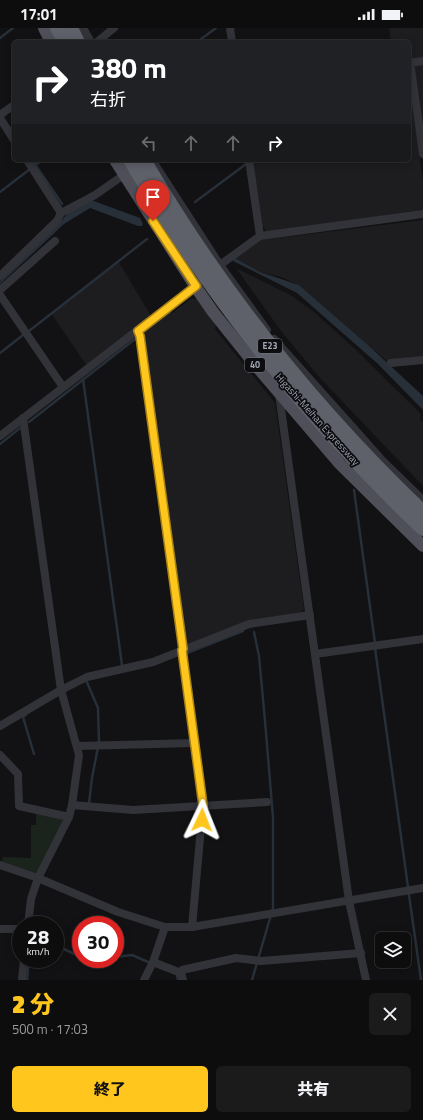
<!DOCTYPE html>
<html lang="ja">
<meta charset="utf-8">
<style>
:root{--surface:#0e0d0e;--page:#1c1b1c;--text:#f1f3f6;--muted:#9b9c9e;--line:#2e2d2e;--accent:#ffc61e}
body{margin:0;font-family:"Titillium Web","Noto Sans JP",sans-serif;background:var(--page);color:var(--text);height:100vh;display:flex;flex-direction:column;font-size:15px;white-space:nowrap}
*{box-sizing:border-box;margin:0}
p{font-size:13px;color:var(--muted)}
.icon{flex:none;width:22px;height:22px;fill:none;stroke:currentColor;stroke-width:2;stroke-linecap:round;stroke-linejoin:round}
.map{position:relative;height:952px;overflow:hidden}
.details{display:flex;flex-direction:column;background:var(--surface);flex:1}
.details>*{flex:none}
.guide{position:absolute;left:12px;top:12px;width:399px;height:122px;border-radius:6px;box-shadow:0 2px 10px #0003,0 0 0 1px var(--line);background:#202124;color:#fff;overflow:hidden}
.tools{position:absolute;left:375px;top:904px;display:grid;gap:8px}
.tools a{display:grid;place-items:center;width:36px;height:36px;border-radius:6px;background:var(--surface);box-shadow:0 2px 10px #0003,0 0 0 1px var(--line);font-size:20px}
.speed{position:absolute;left:12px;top:888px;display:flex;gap:8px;font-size:20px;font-weight:700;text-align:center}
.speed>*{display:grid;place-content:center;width:52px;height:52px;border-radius:50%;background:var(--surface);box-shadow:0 2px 10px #0003,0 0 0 1px var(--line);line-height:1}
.speed small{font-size:10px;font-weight:400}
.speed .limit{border:6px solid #d22;background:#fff;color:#111}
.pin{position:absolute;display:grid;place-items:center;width:34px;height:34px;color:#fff;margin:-41px -17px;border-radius:50% 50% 50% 0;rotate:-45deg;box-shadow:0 0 4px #0007}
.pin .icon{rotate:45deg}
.me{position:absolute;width:44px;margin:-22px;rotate:2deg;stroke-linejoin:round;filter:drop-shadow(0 0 3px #0008)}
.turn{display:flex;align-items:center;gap:14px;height:84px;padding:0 12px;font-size:18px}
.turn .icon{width:52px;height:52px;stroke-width:2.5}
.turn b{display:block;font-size:28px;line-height:34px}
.lanes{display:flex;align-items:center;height:38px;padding:0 12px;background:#0003;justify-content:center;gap:20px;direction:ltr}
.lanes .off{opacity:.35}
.round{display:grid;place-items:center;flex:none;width:42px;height:42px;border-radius:6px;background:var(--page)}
.head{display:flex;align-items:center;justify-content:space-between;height:68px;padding:0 12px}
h1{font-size:24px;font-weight:800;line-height:30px;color:var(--accent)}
.cta{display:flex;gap:8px;margin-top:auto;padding:8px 12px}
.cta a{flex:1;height:46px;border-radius:6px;background:var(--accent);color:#111;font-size:16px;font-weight:800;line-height:46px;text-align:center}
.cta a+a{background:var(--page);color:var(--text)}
.status{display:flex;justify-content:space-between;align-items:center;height:28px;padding:0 20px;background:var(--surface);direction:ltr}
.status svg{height:11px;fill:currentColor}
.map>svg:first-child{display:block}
</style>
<div class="status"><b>17:01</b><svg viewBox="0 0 49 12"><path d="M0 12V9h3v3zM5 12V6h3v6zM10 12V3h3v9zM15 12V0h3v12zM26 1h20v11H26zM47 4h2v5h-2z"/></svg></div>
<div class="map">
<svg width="423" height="952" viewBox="0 0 423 952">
<rect width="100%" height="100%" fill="#121113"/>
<g fill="#1d1d20">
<path d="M389,0H423V31L409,32V14H391Z"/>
<path d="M423,36V107L414,41L415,37Z"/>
<path d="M409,54L423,154V182L267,204L261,196L252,132H409Z"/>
<path d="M423,192V330L388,334L299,257L281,249L260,244L235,230L255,215L262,212Z"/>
<path d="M118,233L151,288L87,338L51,285Z"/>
<path d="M236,240L292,268L314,284L354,320L421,386L420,391L423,394V458L320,350L281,303Z"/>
<path d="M191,271H197L216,297L215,301L275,375L304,581L300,585L250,592L188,616L185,614L143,309V304L170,284L172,285Z"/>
</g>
<path fill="#1b231d" d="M36,785L61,790L63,793L38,842L35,845L2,834L3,829L31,830V797H36Z"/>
<g fill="#272f38">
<path d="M91,172L140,190L143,196L142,198H138L90,180L64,196L0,256V253L58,197L68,185Z"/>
<path d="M235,230L260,244L299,257L367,316L423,368V382L378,336L297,265L233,233Z"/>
</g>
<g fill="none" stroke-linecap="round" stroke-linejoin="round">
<g stroke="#272f38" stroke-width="2.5">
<path d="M0,10L13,0"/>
<path d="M197,14L216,0"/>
<path d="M32,132L62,176"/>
<path d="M36,137L42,132"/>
<path d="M0,164L30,141"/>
<path d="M195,174L246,136"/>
<path d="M29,303L147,211"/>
<path d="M143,304L170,284"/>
<path d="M0,325L23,307"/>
<path d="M83,351L122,637"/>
<path d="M29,394L135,311"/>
<path d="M0,416L20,400"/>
<path d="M354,462L375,615"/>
<path d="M375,620L408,859"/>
<path d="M187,625L243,603"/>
<path d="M87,652H86L98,680L99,714"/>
<path d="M26,687L23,689L34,726"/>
<path d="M89,775L92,750L98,719"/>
<path d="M409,867L421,952"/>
<path d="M55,917L81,929"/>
<path d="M115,929L132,927L148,934"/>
<path d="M86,931L88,932L97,931"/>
<path d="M177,948L178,952"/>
<path d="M27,952L29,931"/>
<path d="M252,952L273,880V789L265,693L259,628L254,604"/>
</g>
<g stroke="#323339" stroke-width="8">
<path d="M83,0L91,14"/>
<path d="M230,0L232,14"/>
<path d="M97,14L114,0"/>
<path d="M410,34L423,126"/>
<path d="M409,35L423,33"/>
<path d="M0,87L14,77"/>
<path d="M0,90L14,112"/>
<path d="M27,132L61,185"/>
<path d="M152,132L220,237L267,302"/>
<path d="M249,132L260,208"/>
<path d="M0,248L57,193L61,185L95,167L128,144"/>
<path d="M0,262L55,213"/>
<path d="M0,267L63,359"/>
<path d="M137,303L140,308L183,621"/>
<path d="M274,311L381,431L423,472"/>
<path d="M391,335L423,332"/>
<path d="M279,366L349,873L366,952"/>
<path d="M23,390L61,662L79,727L72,777L69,789L38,850L31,871L28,897"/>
<path d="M0,408L195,258L220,237L260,208L423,186"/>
<path d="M182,622L203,777L192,899"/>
<path d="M315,626L423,611"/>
<path d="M0,698L61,662L87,649L153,634L249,596L310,587"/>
<path d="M77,718L195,715"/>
<path d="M0,727L18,746L19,778L69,789"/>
<path d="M72,777L133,782L267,774"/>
<path d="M0,837L38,850L118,884L165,899H192L423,860"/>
<path d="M0,901H21"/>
<path d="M153,934L181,945"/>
<path d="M22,952L24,931"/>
<path d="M144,952L153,934L165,899"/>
<path d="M183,952L181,945L182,942L236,930L261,933L361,925"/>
</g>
<g stroke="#4e4f58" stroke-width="12">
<path d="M44,0L51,14"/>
<path d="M115,132L195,258L213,284L253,334L340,436L423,518"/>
</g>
<g stroke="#5e606a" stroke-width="14">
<path d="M57,0L65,14"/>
<path d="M71,0L78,14"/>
</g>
<g stroke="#5e606a" stroke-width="14">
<path d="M130,132C211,270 307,391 423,501"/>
<path d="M144,132C220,262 314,380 423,484"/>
</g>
</g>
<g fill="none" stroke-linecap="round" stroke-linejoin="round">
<g stroke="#a68114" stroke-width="10">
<path id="route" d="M153,193L196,258L138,303L140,308L183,621L182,622L203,777L202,792"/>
</g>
<use href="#route" stroke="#ffc61e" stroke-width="7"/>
</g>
<g text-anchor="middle" stroke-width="3.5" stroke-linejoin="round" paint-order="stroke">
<g fill="#0d0c0e" stroke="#757883" stroke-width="1">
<rect x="258" y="311" width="24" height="14" rx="3"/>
<rect x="245" y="330" width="20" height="14" rx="3"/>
</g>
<g font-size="9" font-weight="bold" fill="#a1a6b5">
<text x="270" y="321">E23</text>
<text x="255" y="340">40</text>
</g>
<g font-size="10" fill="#a1a6b5" stroke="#0d0c0e">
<text transform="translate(318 391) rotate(48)" y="4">Higashi-Meihan Expressway</text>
</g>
</g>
</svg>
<div class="tools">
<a><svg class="icon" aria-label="layers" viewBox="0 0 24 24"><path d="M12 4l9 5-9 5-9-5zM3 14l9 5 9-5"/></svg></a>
</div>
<div class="speed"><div>28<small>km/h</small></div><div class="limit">30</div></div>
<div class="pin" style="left:153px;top:193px;background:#d93025"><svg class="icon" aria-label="arrive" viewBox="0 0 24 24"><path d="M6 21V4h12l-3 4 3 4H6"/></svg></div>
<svg class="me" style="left:202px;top:792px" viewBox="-20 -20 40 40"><path d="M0-17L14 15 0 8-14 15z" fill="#ffc61e" stroke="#fff" stroke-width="4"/></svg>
<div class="guide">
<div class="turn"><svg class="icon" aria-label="right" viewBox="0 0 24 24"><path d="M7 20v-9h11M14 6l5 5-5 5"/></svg><div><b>380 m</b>右折</div></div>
<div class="lanes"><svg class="icon off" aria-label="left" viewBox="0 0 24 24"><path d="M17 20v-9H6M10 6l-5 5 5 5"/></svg><svg class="icon off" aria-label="ahead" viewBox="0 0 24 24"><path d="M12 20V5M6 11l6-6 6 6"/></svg><svg class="icon off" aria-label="ahead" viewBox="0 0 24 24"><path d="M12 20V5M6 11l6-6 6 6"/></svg><svg class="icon" aria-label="right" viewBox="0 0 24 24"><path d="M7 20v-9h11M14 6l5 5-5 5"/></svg></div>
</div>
</div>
<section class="details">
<div class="head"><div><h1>2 分</h1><p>500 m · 17:03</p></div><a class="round"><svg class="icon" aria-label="close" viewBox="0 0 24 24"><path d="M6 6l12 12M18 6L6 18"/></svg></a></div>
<div class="cta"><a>終了</a><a>共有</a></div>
</section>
